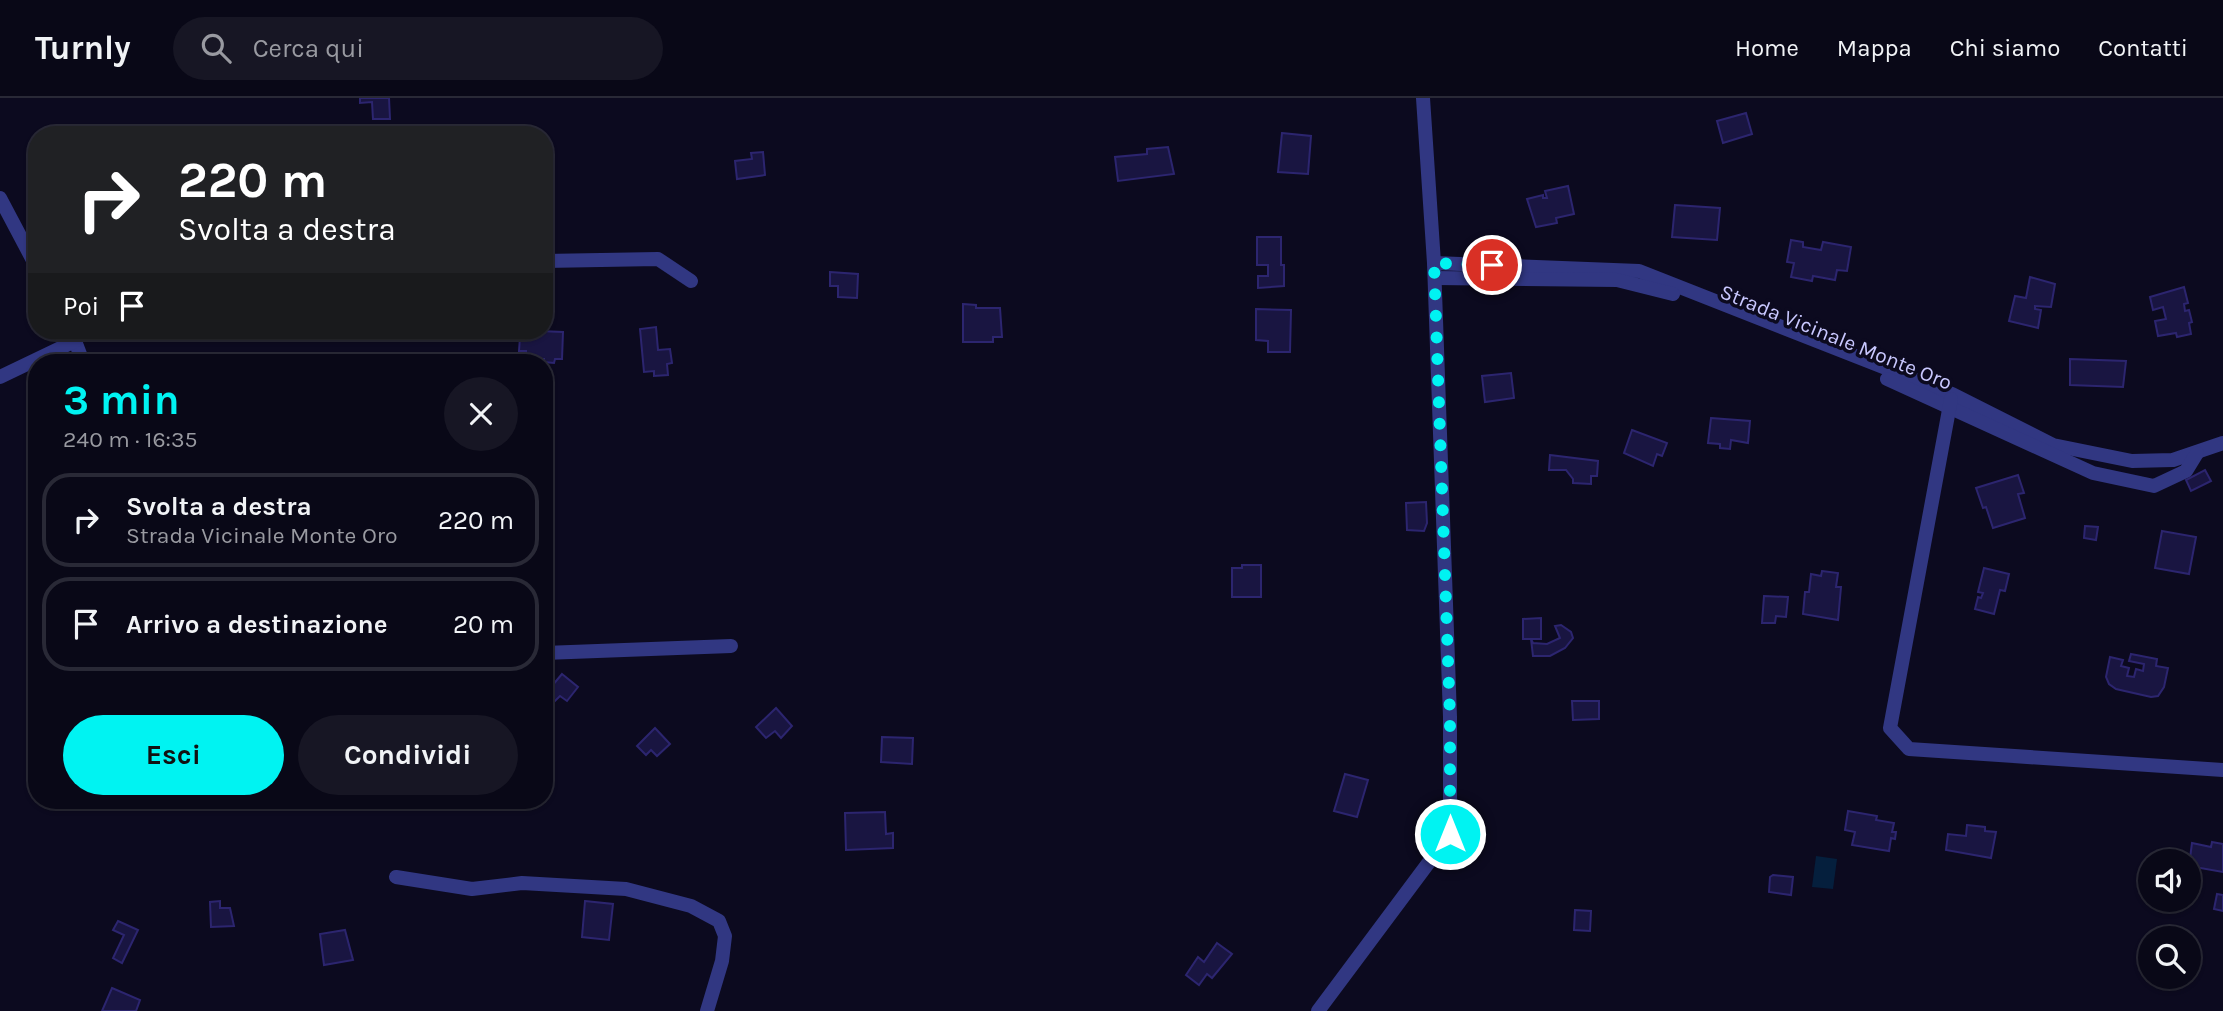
<!DOCTYPE html>
<html lang="it">
<meta charset="utf-8">
<style>
:root{--surface:#090817;--page:#171624;--text:#f1f3f6;--muted:#999aa1;--line:#292936;--accent:#00f3f2}
body{margin:0;font-family:Karla,sans-serif;background:var(--page);color:var(--text);height:100vh;display:flex;flex-direction:column;font-size:26px;white-space:nowrap}
*{box-sizing:border-box;margin:0}
p{font-size:23px;color:var(--muted)}
.icon{flex:none;width:38px;height:38px;fill:none;stroke:currentColor;stroke-width:2;stroke-linecap:round;stroke-linejoin:round}
.map{position:relative;flex:1;overflow:hidden}
.drawer{position:absolute;left:28px;top:256px;width:525px;height:455px;display:flex;flex-direction:column;background:var(--surface);border-radius:28px;box-shadow:0 2px 5px #0004,0 0 0 2px var(--line)}
.drawer>*{flex:none}
.banner{position:absolute;left:28px;top:28px;width:525px;height:214px;border-radius:28px;box-shadow:0 2px 5px #0004,0 0 0 2px var(--line);background:#202124;color:#fff;overflow:hidden}
.tools{position:absolute;left:2138px;top:751px;display:grid;gap:14px}
.tools a{display:grid;place-items:center;width:63px;height:63px;border-radius:50%;background:var(--surface);box-shadow:0 2px 5px #0004,0 0 0 2px var(--line);font-size:35px}
.pin{position:absolute;display:grid;place-items:center;width:60px;height:60px;color:#fff;margin:-30px;border:4px solid #fff;border-radius:50%;box-shadow:0 2px 7px #0007}
.me{position:absolute;width:77px;margin:-38px;rotate:0deg;stroke-linejoin:round;filter:drop-shadow(0 0 5px #0008)}
.turn{display:flex;align-items:center;gap:24px;height:147px;padding:0 35px;font-size:32px}
.turn .icon{width:91px;height:91px;stroke-width:2.5}
.turn b{display:block;font-size:49px;line-height:60px}
.then{display:flex;align-items:center;height:66px;padding:0 35px;background:#0003;gap:14px;font-size:26px}
.round{display:grid;place-items:center;flex:none;width:74px;height:74px;border-radius:37px;background:var(--page)}
.summary{display:flex;align-items:center;justify-content:space-between;height:119px;padding:0 35px}
h1{font-size:42px;font-weight:700;line-height:52px;color:var(--accent)}
.button{display:flex;gap:14px;margin-top:auto;padding:14px 35px}
.button a{flex:1;height:80px;border-radius:42px;background:var(--accent);color:#111;font-size:28px;font-weight:700;line-height:80px;text-align:center}
.button a+a{background:var(--page);color:var(--text)}
ul{padding:0;list-style:none}
li{display:flex;align-items:center;gap:21px;height:94px;margin:0 14px 10px;padding:0 21px;border:4px solid var(--line);border-radius:28px}
li div{flex:1}
li b{display:block;font-size:26px}
li em{font-style:normal}
header{display:flex;align-items:center;gap:42px;box-sizing:border-box;height:98px;padding:0 35px;background:var(--surface);border-bottom:2px solid var(--line)}
header strong{font-size:33px}
nav{display:flex;gap:38px;margin-inline-start:auto;font-size:24px}
.search{width:490px;height:63px;background:var(--page);display:flex;align-items:center;gap:18px;box-sizing:border-box;padding:0 24px;border-radius:38px;color:var(--muted);font-size:26px}
.map>svg:first-child{display:block}
</style>
<header>
<strong>Turnly</strong>
<div class="search"><svg class="icon" aria-label="search" viewBox="0 0 24 24"><circle cx="10" cy="10" r="6"/><path d="M15 15l6 6"/></svg>Cerca qui</div>
<nav><a>Home</a><a>Mappa</a><a>Chi siamo</a><a>Contatti</a></nav>
</header>
<div class="map">
<svg width="2223" height="913" viewBox="0 0 2223 913">
<rect width="100%" height="100%" fill="#0c0a1f"/>
<path fill="#051f3d" d="M1816,758L1837,761L1833,791L1812,789Z"/>
<g fill="#191541" stroke="#2c256f" stroke-width="2">
<path d="M360,0H389L390,21H373L372,4L360,5Z"/>
<path d="M1746,15L1752,36L1723,45L1717,23Z"/>
<path d="M1282,35L1311,38L1308,76L1278,74Z"/>
<path d="M1168,49L1174,76L1118,83L1115,59L1147,56V51Z"/>
<path d="M763,54L765,77L737,81L735,63L752,61L751,55Z"/>
<path d="M1568,88L1574,116L1556,120L1557,125L1536,129L1527,101L1543,97V100H1547L1545,93Z"/>
<path d="M1675,107L1720,110L1717,142L1672,139Z"/>
<path d="M1257,139H1281V167H1284V188L1258,190V178H1268V167H1257Z"/>
<path d="M1791,142L1803,144V149L1821,152L1823,144L1851,149L1847,173L1837,172L1835,182L1813,178L1812,183L1791,179L1794,165L1787,164Z"/>
<path d="M830,174L858,176L857,200L838,199V188H830Z"/>
<path d="M2030,179L2055,186L2051,209L2035,208V211L2041,212L2038,230L2009,223L2015,198L2026,200Z"/>
<path d="M2184,189L2188,205L2184,206L2185,213L2189,212L2192,224L2189,225L2191,236L2177,239L2176,235L2158,238L2155,223L2166,221L2163,209L2153,212L2150,199Z"/>
<path d="M963,206L976,207V210H1000L1002,239H993V244H963Z"/>
<path d="M1256,211L1291,212L1290,254H1268V243L1256,242Z"/>
<path d="M656,229L658,252L670,251L672,265L667,266L668,277L654,278V273L644,274L640,231Z"/>
<path d="M539,233L563,234L562,261H555L554,265L544,264V261H537V264L526,263V253H519L520,239L539,238Z"/>
<path d="M2070,261L2126,263L2123,289L2070,287Z"/>
<path d="M1511,275L1514,300L1485,304L1482,278Z"/>
<path d="M1711,320L1750,323L1748,345L1731,342L1730,351L1720,350V346L1708,345Z"/>
<path d="M1632,332L1667,345L1662,358L1657,356L1653,368L1624,355Z"/>
<path d="M1550,357L1598,363L1597,378H1591V386L1573,385V381L1566,372H1549Z"/>
<path d="M2205,372L2211,383L2191,393L2186,382Z"/>
<path d="M2018,377L2024,395L2018,396L2025,420L1993,430L1986,409L1983,410L1976,390Z"/>
<path d="M1426,404L1427,425L1424,433L1407,432L1406,405Z"/>
<path d="M2085,428L2098,429L2096,442L2084,440Z"/>
<path d="M2162,433L2196,439L2189,476L2155,470Z"/>
<path d="M1242,467H1261V499H1232V470H1242Z"/>
<path d="M1984,470L2009,476L2005,493L2000,492L1994,516L1975,511L1978,499L1981,500L1983,495L1978,494Z"/>
<path d="M1822,473L1838,475L1836,489H1841L1838,522L1803,516L1805,494H1809L1811,476L1821,478Z"/>
<path d="M1764,498L1788,499L1786,519L1776,518L1775,525H1762Z"/>
<path d="M1541,520V541H1531L1533,545L1547,546L1560,540L1555,528L1561,527L1571,534L1573,540L1565,550L1550,558H1533L1531,541H1523V521Z"/>
<path d="M2131,556L2157,561L2156,568L2168,570L2164,589L2158,598L2151,599L2116,591L2109,586L2106,579L2110,559L2123,562L2121,568L2129,570L2127,578L2134,579L2136,571L2143,573L2144,566L2129,563Z"/>
<path d="M562,576L578,589L567,603L560,598L555,603L546,595Z"/>
<path d="M1572,603H1599V621L1573,622Z"/>
<path d="M776,610L792,628L781,640L775,633L766,640L756,629Z"/>
<path d="M655,630L670,646L657,658L651,652L646,657L637,648Z"/>
<path d="M882,639L913,640L912,666L881,664Z"/>
<path d="M1345,676L1368,682L1357,719L1334,713Z"/>
<path d="M1848,713L1877,718L1876,722L1894,725L1892,734H1896L1895,741L1891,740L1889,753L1852,747L1855,734L1845,732Z"/>
<path d="M885,714L886,736L893,735V750L846,752L845,715Z"/>
<path d="M1967,727L1985,729V733L1996,734L1991,760L1946,752L1948,736L1966,738Z"/>
<path d="M2212,744L2223,746V774L2189,768L2192,745L2211,749Z"/>
<path d="M1773,777L1793,779L1791,797L1769,794L1770,779Z"/>
<path d="M2217,796L2223,797V813L2214,811Z"/>
<path d="M220,803V810H230L234,828L211,829L210,804Z"/>
<path d="M585,803L613,806L609,842L582,839Z"/>
<path d="M1575,812L1591,813L1590,833L1574,832Z"/>
<path d="M118,823L138,832L122,865L113,860L124,837L113,832Z"/>
<path d="M345,832L353,862L324,867L320,836Z"/>
<path d="M1217,845L1232,856L1212,880L1207,876L1199,887L1186,877L1198,859L1204,864Z"/>
<path d="M112,890L140,902L136,913H102Z"/>
</g>
<g fill="none" stroke-linecap="round" stroke-linejoin="round">
<g stroke="#313782" stroke-width="14">
<path d="M0,100L37,170"/>
<path d="M544,163L658,161L691,183"/>
<path d="M1434,165L1639,173L1952,296L2053,347L2132,363L2173,362L2223,345"/>
<path d="M1435,180L1617,182L1673,196"/>
<path d="M75,243L83,264"/>
<path d="M0,279L75,243L70,233"/>
<path d="M1887,281L2093,375L2154,388L2186,373L2197,355"/>
<path d="M1951,301L1890,630L1909,651L2223,672"/>
<path d="M544,555L731,548"/>
<path d="M396,779L472,791L522,785L626,791L691,808L719,823L725,838L722,863L707,913"/>
<path d="M1318,913L1450,736V619L1434,165L1423,0"/>
</g>
</g>
<g fill="none" stroke-linecap="round" stroke-linejoin="round">
<path stroke="#00f3f2" stroke-width="12" stroke-dasharray="0 21.6" d="M1450,736V619L1434,165L1492,167"/>
</g>
<g text-anchor="middle" stroke-width="7" stroke-linejoin="round" paint-order="stroke">
<g font-size="21" fill="#c9c8ff" stroke="#0c0a1f">
<text transform="translate(1836 239) rotate(22)" y="7">Strada Vicinale Monte Oro</text>
</g>
</g>
</svg>
<div class="tools">
<a><svg class="icon" aria-label="sound" viewBox="0 0 24 24"><path d="M4 9h4l5-4v14l-5-4H4zM17 9q2 3 0 6"/></svg></a>
<a><svg class="icon" aria-label="search" viewBox="0 0 24 24"><circle cx="10" cy="10" r="6"/><path d="M15 15l6 6"/></svg></a>
</div>
<div class="pin" style="left:1492px;top:167px;background:#d93025"><svg class="icon" aria-label="arrive" viewBox="0 0 24 24"><path d="M6 21V4h12l-3 4 3 4H6"/></svg></div>
<svg class="me" style="left:1450px;top:736px" viewBox="-20 -20 40 40"><circle r="17" fill="#00f3f2" stroke="#fff" stroke-width="3"/><path d="M0-11L8 9 0 5-8 9z" fill="#fff"/></svg>
<div class="banner">
<div class="turn"><svg class="icon" aria-label="right" viewBox="0 0 24 24"><path d="M7 20v-9h11M14 6l5 5-5 5"/></svg><div><b>220 m</b>Svolta a destra</div></div>
<div class="then">Poi<svg class="icon" aria-label="arrive" viewBox="0 0 24 24"><path d="M6 21V4h12l-3 4 3 4H6"/></svg></div>
</div>
<section class="drawer">
<div class="summary"><div><h1>3 min</h1><p>240 m · 16:35</p></div><a class="round"><svg class="icon" aria-label="close" viewBox="0 0 24 24"><path d="M6 6l12 12M18 6L6 18"/></svg></a></div>
<ul>
<li><svg class="icon" aria-label="right" viewBox="0 0 24 24"><path d="M7 20v-9h11M14 6l5 5-5 5"/></svg><div><b>Svolta a destra</b><p>Strada Vicinale Monte Oro</p></div><em>220 m</em></li>
<li><svg class="icon" aria-label="arrive" viewBox="0 0 24 24"><path d="M6 21V4h12l-3 4 3 4H6"/></svg><div><b>Arrivo a destinazione</b></div><em>20 m</em></li>
</ul>
<div class="button"><a>Esci</a><a>Condividi</a></div>
</section>
</div>
